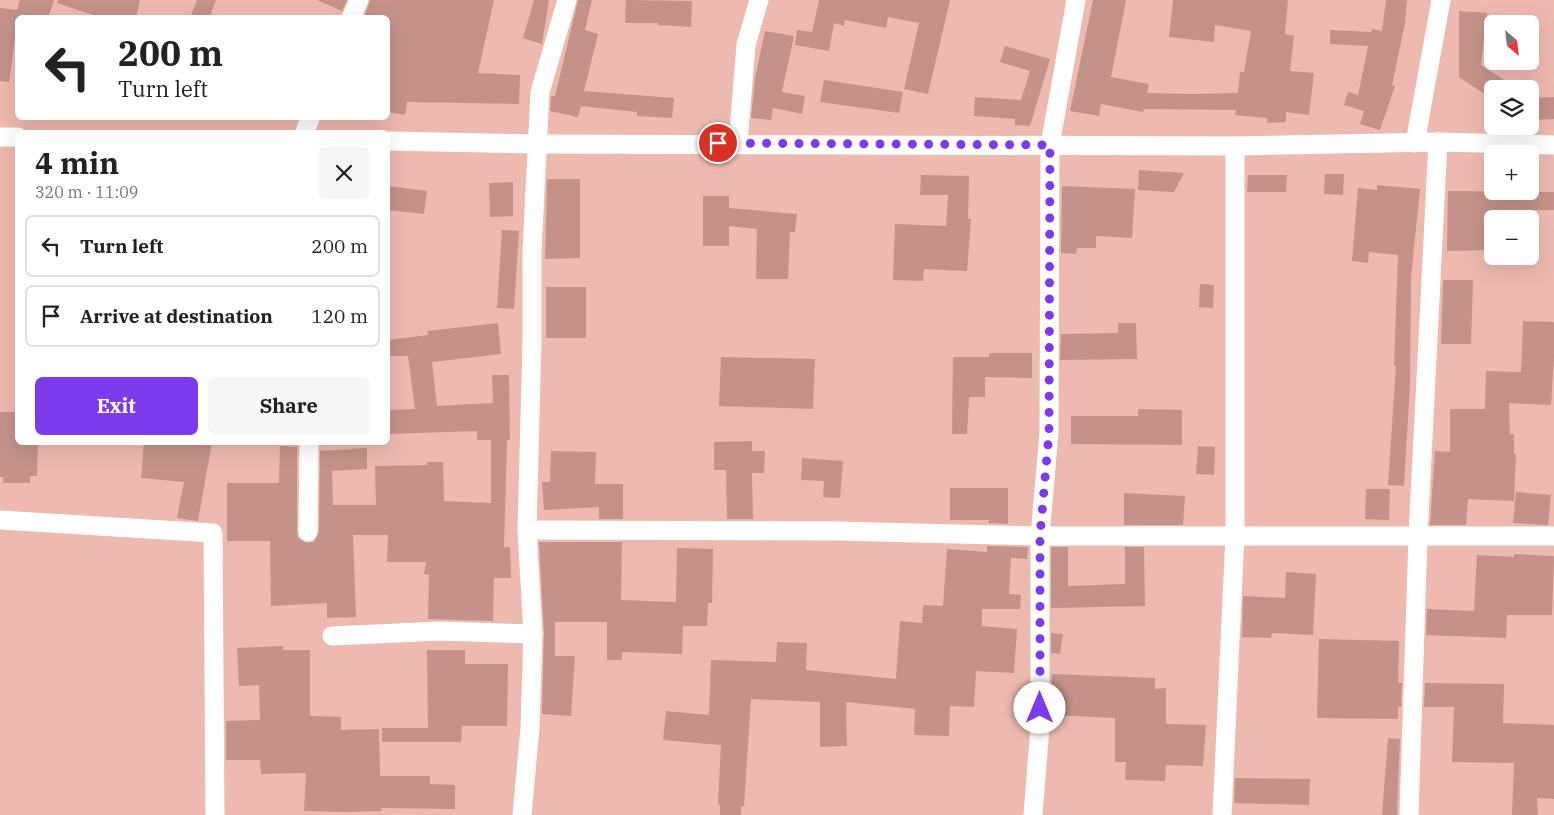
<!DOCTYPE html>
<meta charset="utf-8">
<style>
:root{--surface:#fff;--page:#f6f6f6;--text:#222;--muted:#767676;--line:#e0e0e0;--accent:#7c3aed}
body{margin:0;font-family:"IBM Plex Serif",serif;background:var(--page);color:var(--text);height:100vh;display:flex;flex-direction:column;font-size:19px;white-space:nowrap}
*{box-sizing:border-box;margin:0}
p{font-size:16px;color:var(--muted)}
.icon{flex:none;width:28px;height:28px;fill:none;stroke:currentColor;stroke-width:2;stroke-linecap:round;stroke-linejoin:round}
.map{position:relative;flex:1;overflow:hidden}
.sheet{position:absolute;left:15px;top:130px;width:375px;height:315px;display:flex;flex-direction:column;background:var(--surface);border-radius:8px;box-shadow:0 5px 20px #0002}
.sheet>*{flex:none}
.top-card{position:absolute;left:15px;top:15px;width:375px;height:105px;border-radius:8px;box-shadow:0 5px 20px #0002;background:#fff;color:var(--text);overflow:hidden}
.needle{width:32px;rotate:152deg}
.controls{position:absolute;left:1484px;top:15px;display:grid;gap:10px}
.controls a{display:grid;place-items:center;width:55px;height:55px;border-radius:8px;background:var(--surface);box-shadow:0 5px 20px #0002;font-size:25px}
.pin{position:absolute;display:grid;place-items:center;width:42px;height:42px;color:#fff;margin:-21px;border:2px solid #fff;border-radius:50%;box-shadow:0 1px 5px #0007}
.me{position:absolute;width:55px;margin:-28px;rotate:0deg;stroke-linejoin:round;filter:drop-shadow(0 0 4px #0008)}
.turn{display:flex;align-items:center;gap:18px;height:105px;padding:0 20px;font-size:22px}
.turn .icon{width:65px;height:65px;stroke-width:2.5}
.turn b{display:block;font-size:35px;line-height:42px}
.round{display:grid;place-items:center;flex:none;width:52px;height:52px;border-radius:8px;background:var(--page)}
.summary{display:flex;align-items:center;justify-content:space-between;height:85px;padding:0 20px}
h1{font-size:30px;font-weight:700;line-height:38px}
.cta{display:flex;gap:10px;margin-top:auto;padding:10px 20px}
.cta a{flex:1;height:58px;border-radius:8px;background:var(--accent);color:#fff;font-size:20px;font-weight:700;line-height:58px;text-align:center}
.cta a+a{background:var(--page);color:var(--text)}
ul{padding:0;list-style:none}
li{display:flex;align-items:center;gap:15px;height:62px;margin:0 10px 8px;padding:0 10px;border:2px solid var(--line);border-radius:8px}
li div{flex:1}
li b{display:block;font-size:19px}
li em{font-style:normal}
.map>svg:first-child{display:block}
</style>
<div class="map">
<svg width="1554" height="815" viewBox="0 0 1554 815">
<rect width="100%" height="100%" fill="#eeb9af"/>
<g fill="#c49289">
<path d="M20,0H54L48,18H18L9,82L0,81V8L17,10Z"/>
<path d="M58,0H140L136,18H102L57,3Z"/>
<path d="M197,0H216L209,18H190Z"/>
<path d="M317,0H347L342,11Z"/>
<path d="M370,0H494L478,73L520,75L519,104L407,102L405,115L388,112V18H364Z"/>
<path d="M534,0H549L542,44L523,38Z"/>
<path d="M578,0H592L585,30L598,34L584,91L674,98L672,118L637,116V112L581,106L578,117L550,111L551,96H555Z"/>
<path d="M626,0L692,1L691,27L658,25V23H625Z"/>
<path d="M819,0H950L928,94L904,89L919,23L888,17L886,28L845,20L844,26L834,23L829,51L795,45L797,30L812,32Z"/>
<path d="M1093,0H1126L1111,77L1149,84L1147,93L1192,94L1238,93L1240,72H1244L1251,31L1215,25L1214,42L1169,37L1173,0H1288L1285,34L1294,36L1290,71L1314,73L1309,115L1286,112V122L1267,123V118L1235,115L1236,110L1144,109L1143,112L1101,104L1099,116L1070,111Z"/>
<path d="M1386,0H1407L1405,23L1392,85L1395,86L1380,130L1360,124L1364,111L1344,105L1348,92L1358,95L1368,46L1330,44V30L1371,32L1372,29L1382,31Z"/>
<path d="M1459,11L1487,13L1481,65L1518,89H1492V99L1459,77Z"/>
<path d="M765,31L794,36L782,92L805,96L802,114L773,108L771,120L751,118L755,78Z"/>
<path d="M1005,46L1050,59L1030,126L1015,125V119L974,116L975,97L1021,100L1030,71L1000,62Z"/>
<path d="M824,80L903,92L899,113L820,102Z"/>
<path d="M1554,97V119L1530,120V98Z"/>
<path d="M1139,170L1184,173L1174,192L1138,190Z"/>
<path d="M1325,174H1344L1343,195L1324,194Z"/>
<path d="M921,175L969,176L968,219H971L967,271L924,269L923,281L893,280L895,224L946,226L948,195H920Z"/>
<path d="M1248,175H1287L1286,192H1247Z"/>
<path d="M547,179H580V258L545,259Z"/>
<path d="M513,182V216L490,217L489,183Z"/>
<path d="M1377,185L1420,189L1411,277L1410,384L1404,486L1388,485L1396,366H1394L1398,255L1369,252L1368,263L1352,261L1358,188L1377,190Z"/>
<path d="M388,186L427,191L424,214L388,210Z"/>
<path d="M1062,186L1135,189L1132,238L1096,236V248H1077L1076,254L1061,253Z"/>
<path d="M1448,191L1554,192V210H1529V219H1492V250L1447,251Z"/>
<path d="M703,196H729V208L797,214L795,232H790L788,279H756L757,229L729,226V246H703Z"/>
<path d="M502,230L519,231L514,309L497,308Z"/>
<path d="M1443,280H1473L1471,344H1441Z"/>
<path d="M1200,284L1214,285L1213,308L1199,307Z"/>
<rect x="546" y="287" width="40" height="51"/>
<path d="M1523,321L1554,322V358L1551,405L1509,403L1510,434H1514V454H1516L1514,501L1468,499L1466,525H1430L1435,451L1450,452V409H1485L1486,371L1521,372Z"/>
<path d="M498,323L501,354L432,362L437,406L493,403L492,375H509L510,440H507L504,547H510L511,578H494L493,621L428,619L429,575L424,574L426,562H387L388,535H353L356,617L327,618V603L271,606L270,541H227V483H279L280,446L297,447V532L298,538L307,543L314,542L319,532L320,451L367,448V469L332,471L333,505H376L375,466L427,465V462H443L444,501L491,503V440H477V431L388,434V410L415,409L408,356H388V340L428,335L427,331Z"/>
<path d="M1118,323H1136L1137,359L1060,360L1061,334L1118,333Z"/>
<path d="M989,353H1032V378L985,377V397H969L967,434H952L953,357H989Z"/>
<path d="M721,357L815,359L813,409L719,406Z"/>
<path d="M1138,409L1182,410V445L1071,444V416H1138Z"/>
<path d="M0,412H18V442H38L37,476H30V483H3V477H0Z"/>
<path d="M752,441V451H765L764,473H752L753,519H727L726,470H714V442Z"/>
<path d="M144,442H212L198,521L177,518L184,482L141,478Z"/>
<path d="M1198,446L1215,447L1214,475L1196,474Z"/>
<path d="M551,451L596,452L595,484H623V519H599V507L544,510L542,482H550Z"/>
<path d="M802,458L843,461L840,498L823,497L824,481L801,480Z"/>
<path d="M950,488H1008V524L988,523L989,520H950Z"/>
<path d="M1366,489H1390L1389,520L1365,519Z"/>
<path d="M1516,492L1551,495L1548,525L1513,523Z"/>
<path d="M1124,493L1185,496L1183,525H1124Z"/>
<path d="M539,542H622L621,600L676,602L677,548L713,549L712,603H708L707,626H683L682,654L622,652V660H607V622H555V656H575L571,716L542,714L544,633Z"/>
<path d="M987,546L1028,547L1027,559L1011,558L1009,594L1021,595L1020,609H982V626L1017,629L1014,673L976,671L974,707L950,706L949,736L914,735L915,709L846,702L847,746L820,747V702L751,699L744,806H741V815H720V805L718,804L721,745L663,740L666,711L709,715L711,660L776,662L777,642L807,643L806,670L896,679L900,621L922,623L923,605L943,606L947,549L987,552Z"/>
<path d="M1051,547H1068V586L1125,584V547H1144L1145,606L1051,608Z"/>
<path d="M1514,554L1554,556L1552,615H1507L1506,638L1426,635L1427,609L1474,611L1477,555L1514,557Z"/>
<path d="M1286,572L1316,574L1313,635L1272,633L1271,638L1242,637L1243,596L1285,598Z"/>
<path d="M1051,633L1063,634L1060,654L1051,653Z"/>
<path d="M1319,639L1399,641L1398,683H1402L1401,707H1398V719L1317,718Z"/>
<path d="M283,646V650H310V716L341,717V730L379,729L380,776H430V784L455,785V809L381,808V811L345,812L304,811L306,773L261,774L260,760H226V721L260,720L259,685L239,686L237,648Z"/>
<path d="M427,650H465V664H508L507,726H462L461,742H382V728H428Z"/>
<path d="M1052,674L1155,678V689L1166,688V724L1206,725L1203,766L1166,765L1165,781L1125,780L1126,762H1115V718L1051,715Z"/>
<path d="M1425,683L1504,684L1503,723L1554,725V799L1537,798L1538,815H1512L1514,763L1452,762L1454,707H1424Z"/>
<path d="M1388,738L1400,739L1397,815H1382Z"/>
<path d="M1235,778L1310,779L1309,805L1234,803Z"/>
</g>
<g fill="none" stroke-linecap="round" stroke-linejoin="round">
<g stroke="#fff" stroke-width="19">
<path d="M351,18L359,0"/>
<path d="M305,132L310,118"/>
<path d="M0,137H18"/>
<path d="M388,141L538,144L1235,146L1438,142L1554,145"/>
<path d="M738,143L746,45L759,0"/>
<path d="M1415,143L1441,0"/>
<path d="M0,520L213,533L215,815"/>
<path d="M527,530L836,531L1040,536H1554"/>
<path d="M308,532L309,442"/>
<path d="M332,636L440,631L533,634"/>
<path d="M522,815L530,728L533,634L527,530L532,342V251L540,92L567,0"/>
<path d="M1033,815L1040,727V536L1049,433L1050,145L1076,0"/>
<path d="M1222,815L1235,535V146"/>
<path d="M1409,815L1418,536L1438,142"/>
</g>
</g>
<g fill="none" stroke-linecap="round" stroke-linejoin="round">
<path stroke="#7c3aed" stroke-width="9" stroke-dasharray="0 16.2" d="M718,143L1050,145L1049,433L1040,536V708"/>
</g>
</svg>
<div class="controls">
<a><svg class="needle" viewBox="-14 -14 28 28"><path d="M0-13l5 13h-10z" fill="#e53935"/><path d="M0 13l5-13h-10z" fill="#767676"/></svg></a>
<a><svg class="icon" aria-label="layers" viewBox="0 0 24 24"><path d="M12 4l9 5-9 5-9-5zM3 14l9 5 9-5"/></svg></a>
<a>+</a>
<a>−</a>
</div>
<div class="pin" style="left:718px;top:143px;background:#d93025"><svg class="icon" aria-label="arrive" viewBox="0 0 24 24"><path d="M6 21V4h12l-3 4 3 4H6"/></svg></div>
<svg class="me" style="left:1040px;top:708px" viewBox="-20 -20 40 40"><circle r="19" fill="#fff"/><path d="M0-13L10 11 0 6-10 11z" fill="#7c3aed"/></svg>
<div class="top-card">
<div class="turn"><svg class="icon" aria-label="left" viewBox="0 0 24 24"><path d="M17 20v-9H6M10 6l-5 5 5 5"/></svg><div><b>200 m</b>Turn left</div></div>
</div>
<section class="sheet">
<div class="summary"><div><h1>4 min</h1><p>320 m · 11:09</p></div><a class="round"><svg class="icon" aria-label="close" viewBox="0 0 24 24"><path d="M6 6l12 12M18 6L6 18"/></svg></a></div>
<ul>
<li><svg class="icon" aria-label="left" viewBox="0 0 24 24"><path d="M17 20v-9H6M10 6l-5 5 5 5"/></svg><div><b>Turn left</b></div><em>200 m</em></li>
<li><svg class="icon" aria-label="arrive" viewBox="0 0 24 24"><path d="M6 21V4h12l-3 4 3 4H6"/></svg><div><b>Arrive at destination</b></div><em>120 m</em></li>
</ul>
<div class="cta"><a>Exit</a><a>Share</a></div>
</section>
</div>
